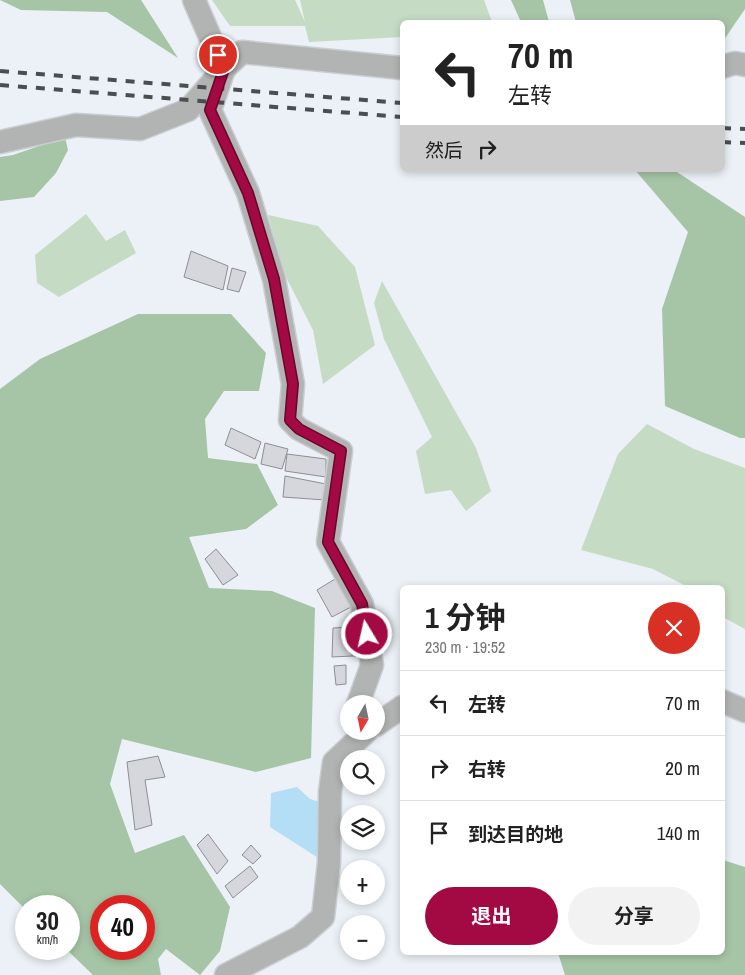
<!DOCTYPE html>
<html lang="zh">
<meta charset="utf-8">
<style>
:root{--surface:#fff;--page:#f2f2f2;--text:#222;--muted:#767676;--line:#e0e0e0;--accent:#a30942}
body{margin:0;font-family:"Archivo Narrow","Noto Sans SC",sans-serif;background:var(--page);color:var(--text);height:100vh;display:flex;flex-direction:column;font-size:19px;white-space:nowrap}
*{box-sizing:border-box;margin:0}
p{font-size:16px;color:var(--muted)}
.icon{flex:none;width:28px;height:28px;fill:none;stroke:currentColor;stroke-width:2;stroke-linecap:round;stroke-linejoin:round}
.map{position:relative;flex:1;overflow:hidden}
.drawer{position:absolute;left:400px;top:585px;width:325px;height:370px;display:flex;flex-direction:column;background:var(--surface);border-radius:8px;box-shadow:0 2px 8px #0003}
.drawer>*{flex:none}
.hud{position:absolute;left:400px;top:20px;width:325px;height:152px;border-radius:8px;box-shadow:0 2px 8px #0003;background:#fff;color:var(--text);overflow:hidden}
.needle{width:32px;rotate:189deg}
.controls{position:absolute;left:340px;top:695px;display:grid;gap:10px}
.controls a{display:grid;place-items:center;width:45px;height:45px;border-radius:50%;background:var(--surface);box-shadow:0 2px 8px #0003;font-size:25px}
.speed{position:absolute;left:15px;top:895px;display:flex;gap:10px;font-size:25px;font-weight:700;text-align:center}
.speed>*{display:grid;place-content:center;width:65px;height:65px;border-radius:50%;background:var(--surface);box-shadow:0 2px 8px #0003;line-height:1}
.speed small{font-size:12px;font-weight:400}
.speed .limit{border:8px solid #d22;background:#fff;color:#111}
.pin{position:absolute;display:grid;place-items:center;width:42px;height:42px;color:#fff;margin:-21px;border:2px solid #fff;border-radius:50%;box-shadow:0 1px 5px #0007}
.me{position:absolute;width:55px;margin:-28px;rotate:351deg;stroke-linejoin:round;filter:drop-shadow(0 0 4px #0008)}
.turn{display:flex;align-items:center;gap:18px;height:105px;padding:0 25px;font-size:22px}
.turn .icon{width:65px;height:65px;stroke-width:2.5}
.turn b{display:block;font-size:35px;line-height:42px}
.then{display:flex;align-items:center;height:48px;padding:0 25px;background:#0003;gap:10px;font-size:19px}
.round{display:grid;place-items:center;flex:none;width:52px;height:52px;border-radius:26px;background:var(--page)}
.headline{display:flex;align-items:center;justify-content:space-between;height:85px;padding:0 25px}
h1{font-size:30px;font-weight:700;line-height:38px}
.button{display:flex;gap:10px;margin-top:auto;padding:10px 25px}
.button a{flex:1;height:58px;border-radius:30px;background:var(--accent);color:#fff;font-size:20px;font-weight:700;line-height:58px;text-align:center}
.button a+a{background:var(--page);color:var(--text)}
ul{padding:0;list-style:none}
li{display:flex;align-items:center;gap:15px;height:65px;padding:0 25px;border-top:1px solid var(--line)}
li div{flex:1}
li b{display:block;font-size:19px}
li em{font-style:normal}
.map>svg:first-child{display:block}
</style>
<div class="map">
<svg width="745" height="975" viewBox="0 0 745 975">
<rect width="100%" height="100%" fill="#ebf1f6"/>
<g fill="#c5dbc4">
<path d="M212,0H295L305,22L300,0H484L492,22H402V37L309,42L305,26H230Z"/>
<path d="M86,214L106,241L125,230L136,253L59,297L37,283L35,255Z"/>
<path d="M268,215L318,226L355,267L375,345L323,384L313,330L285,275Z"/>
<path d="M382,281L476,448L491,491L466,511L451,490L425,494L416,451L432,437L384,339L374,303Z"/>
<path d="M647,424L694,449L745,468V629L723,617L722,588L688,587L653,569L581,550L618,454Z"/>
</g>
<g fill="#a6c5a6" fill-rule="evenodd">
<path d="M0,0H141L178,58L107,12L21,10Z"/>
<path d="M511,0H543L549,22H521Z"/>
<path d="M570,0H745V9L723,41L722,22H576Z"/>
<path d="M65,137L68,150L56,173L34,197L0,201V157L13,155Z"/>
<path d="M635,170H674L745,217V438H740L665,406L662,309L688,232Z"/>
<path d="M138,314H231L266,353L259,391H224L205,419L208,458L257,464L278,505L246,529L189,537L209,588L272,591L315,608L311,758L256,772L122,739L110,784L135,853L184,835L230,907L220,951L200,975L166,949L158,959L161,975H93L66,949H69V906H26V910L0,884V389L40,359ZM101,906H144V949H101Z"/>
<path d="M723,860L745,867V975H565L558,953L722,952Z"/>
</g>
<path fill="#b3def5" d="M297,787L310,799L320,802V859L270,827L271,793Z"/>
<g fill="#d6d6dd" stroke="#8e8e95">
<path d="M191,251L228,266L223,290L184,277Z"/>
<path d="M232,268L246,272L239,292L227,289Z"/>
<path d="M231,428L261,442L255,459L225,445Z"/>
<path d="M265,443L288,449L282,469L261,464Z"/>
<path d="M287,454L326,459V477L285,471Z"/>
<path d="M285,476L326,484L325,500L283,497Z"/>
<path d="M216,549L238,575L223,585L205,559Z"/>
<path d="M335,579L351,607L332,617L317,590Z"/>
<path d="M360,625L364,657L352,656L350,627Z"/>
<path d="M350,627L352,656L332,657L333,628Z"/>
<path d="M346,665V684L336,685L334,666Z"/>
<path d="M158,756L165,777L145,780L152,825L135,830L127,762Z"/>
<path d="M208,834L228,861L217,874L197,845Z"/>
<path d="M251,845L261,856L253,864L242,855Z"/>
<path d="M250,866L258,877L233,898L225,886Z"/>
</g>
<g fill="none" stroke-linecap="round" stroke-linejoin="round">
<g stroke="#c9ced2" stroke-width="25">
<g id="tertiary">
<path d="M194,0L224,69L242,52L402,68"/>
<path d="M722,67L735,63L745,65"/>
<path d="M224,69L210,110L248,193L274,279L293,384L290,420L299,429L341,451L328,542L362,604L372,665L358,704"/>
<path d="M0,142L76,125L140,129L188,110L217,77"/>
<path d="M722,701L745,711"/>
<path d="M376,725L402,707"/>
<path d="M226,975L300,937L323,917L329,862L330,792L334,762L367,731"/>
</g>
</g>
<use href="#tertiary" stroke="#b1b4b2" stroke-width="22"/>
<g stroke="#4b4e51" stroke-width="4" stroke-dasharray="9 9" stroke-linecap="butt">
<path d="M0,71L402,103"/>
<path d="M0,85L402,117"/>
<path d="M722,128L745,129"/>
<path d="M722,142L745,143"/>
</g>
</g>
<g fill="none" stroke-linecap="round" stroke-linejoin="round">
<g stroke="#6a062b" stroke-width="12">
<path id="route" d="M218,55L224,69L210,110L248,193L274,279L293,384L290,420L299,429L341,451L328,542L362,604L367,634"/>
</g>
<use href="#route" stroke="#a30942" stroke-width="9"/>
</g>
</svg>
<div class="controls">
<a><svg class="needle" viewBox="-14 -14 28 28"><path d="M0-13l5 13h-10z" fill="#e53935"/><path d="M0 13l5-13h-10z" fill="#767676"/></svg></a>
<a><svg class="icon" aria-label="search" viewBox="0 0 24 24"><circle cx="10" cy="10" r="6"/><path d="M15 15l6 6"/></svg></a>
<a><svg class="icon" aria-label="layers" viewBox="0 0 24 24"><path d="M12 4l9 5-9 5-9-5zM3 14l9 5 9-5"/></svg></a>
<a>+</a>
<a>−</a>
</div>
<div class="speed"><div>30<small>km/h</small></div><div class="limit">40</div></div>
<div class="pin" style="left:218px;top:55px;background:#d93025"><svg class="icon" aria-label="arrive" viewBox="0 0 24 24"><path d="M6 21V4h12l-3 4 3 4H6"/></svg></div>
<svg class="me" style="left:367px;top:634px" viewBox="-20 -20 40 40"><circle r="17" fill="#a30942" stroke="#fff" stroke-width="3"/><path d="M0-11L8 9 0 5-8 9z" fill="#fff"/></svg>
<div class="hud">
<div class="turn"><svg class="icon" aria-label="left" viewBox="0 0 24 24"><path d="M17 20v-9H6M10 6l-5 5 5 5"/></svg><div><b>70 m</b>左转</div></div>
<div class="then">然后<svg class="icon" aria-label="right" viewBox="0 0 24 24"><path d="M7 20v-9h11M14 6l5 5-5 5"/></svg></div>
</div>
<section class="drawer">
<div class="headline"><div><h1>1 分钟</h1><p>230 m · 19:52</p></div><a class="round" style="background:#d93025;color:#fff"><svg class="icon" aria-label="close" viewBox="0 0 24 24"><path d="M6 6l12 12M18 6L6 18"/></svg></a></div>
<ul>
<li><svg class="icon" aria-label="left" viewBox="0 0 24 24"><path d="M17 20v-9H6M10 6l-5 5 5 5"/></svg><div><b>左转</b></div><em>70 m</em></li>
<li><svg class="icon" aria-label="right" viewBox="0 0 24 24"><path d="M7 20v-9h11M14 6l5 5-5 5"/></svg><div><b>右转</b></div><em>20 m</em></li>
<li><svg class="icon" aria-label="arrive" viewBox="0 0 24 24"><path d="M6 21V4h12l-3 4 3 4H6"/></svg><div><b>到达目的地</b></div><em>140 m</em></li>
</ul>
<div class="button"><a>退出</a><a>分享</a></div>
</section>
</div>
